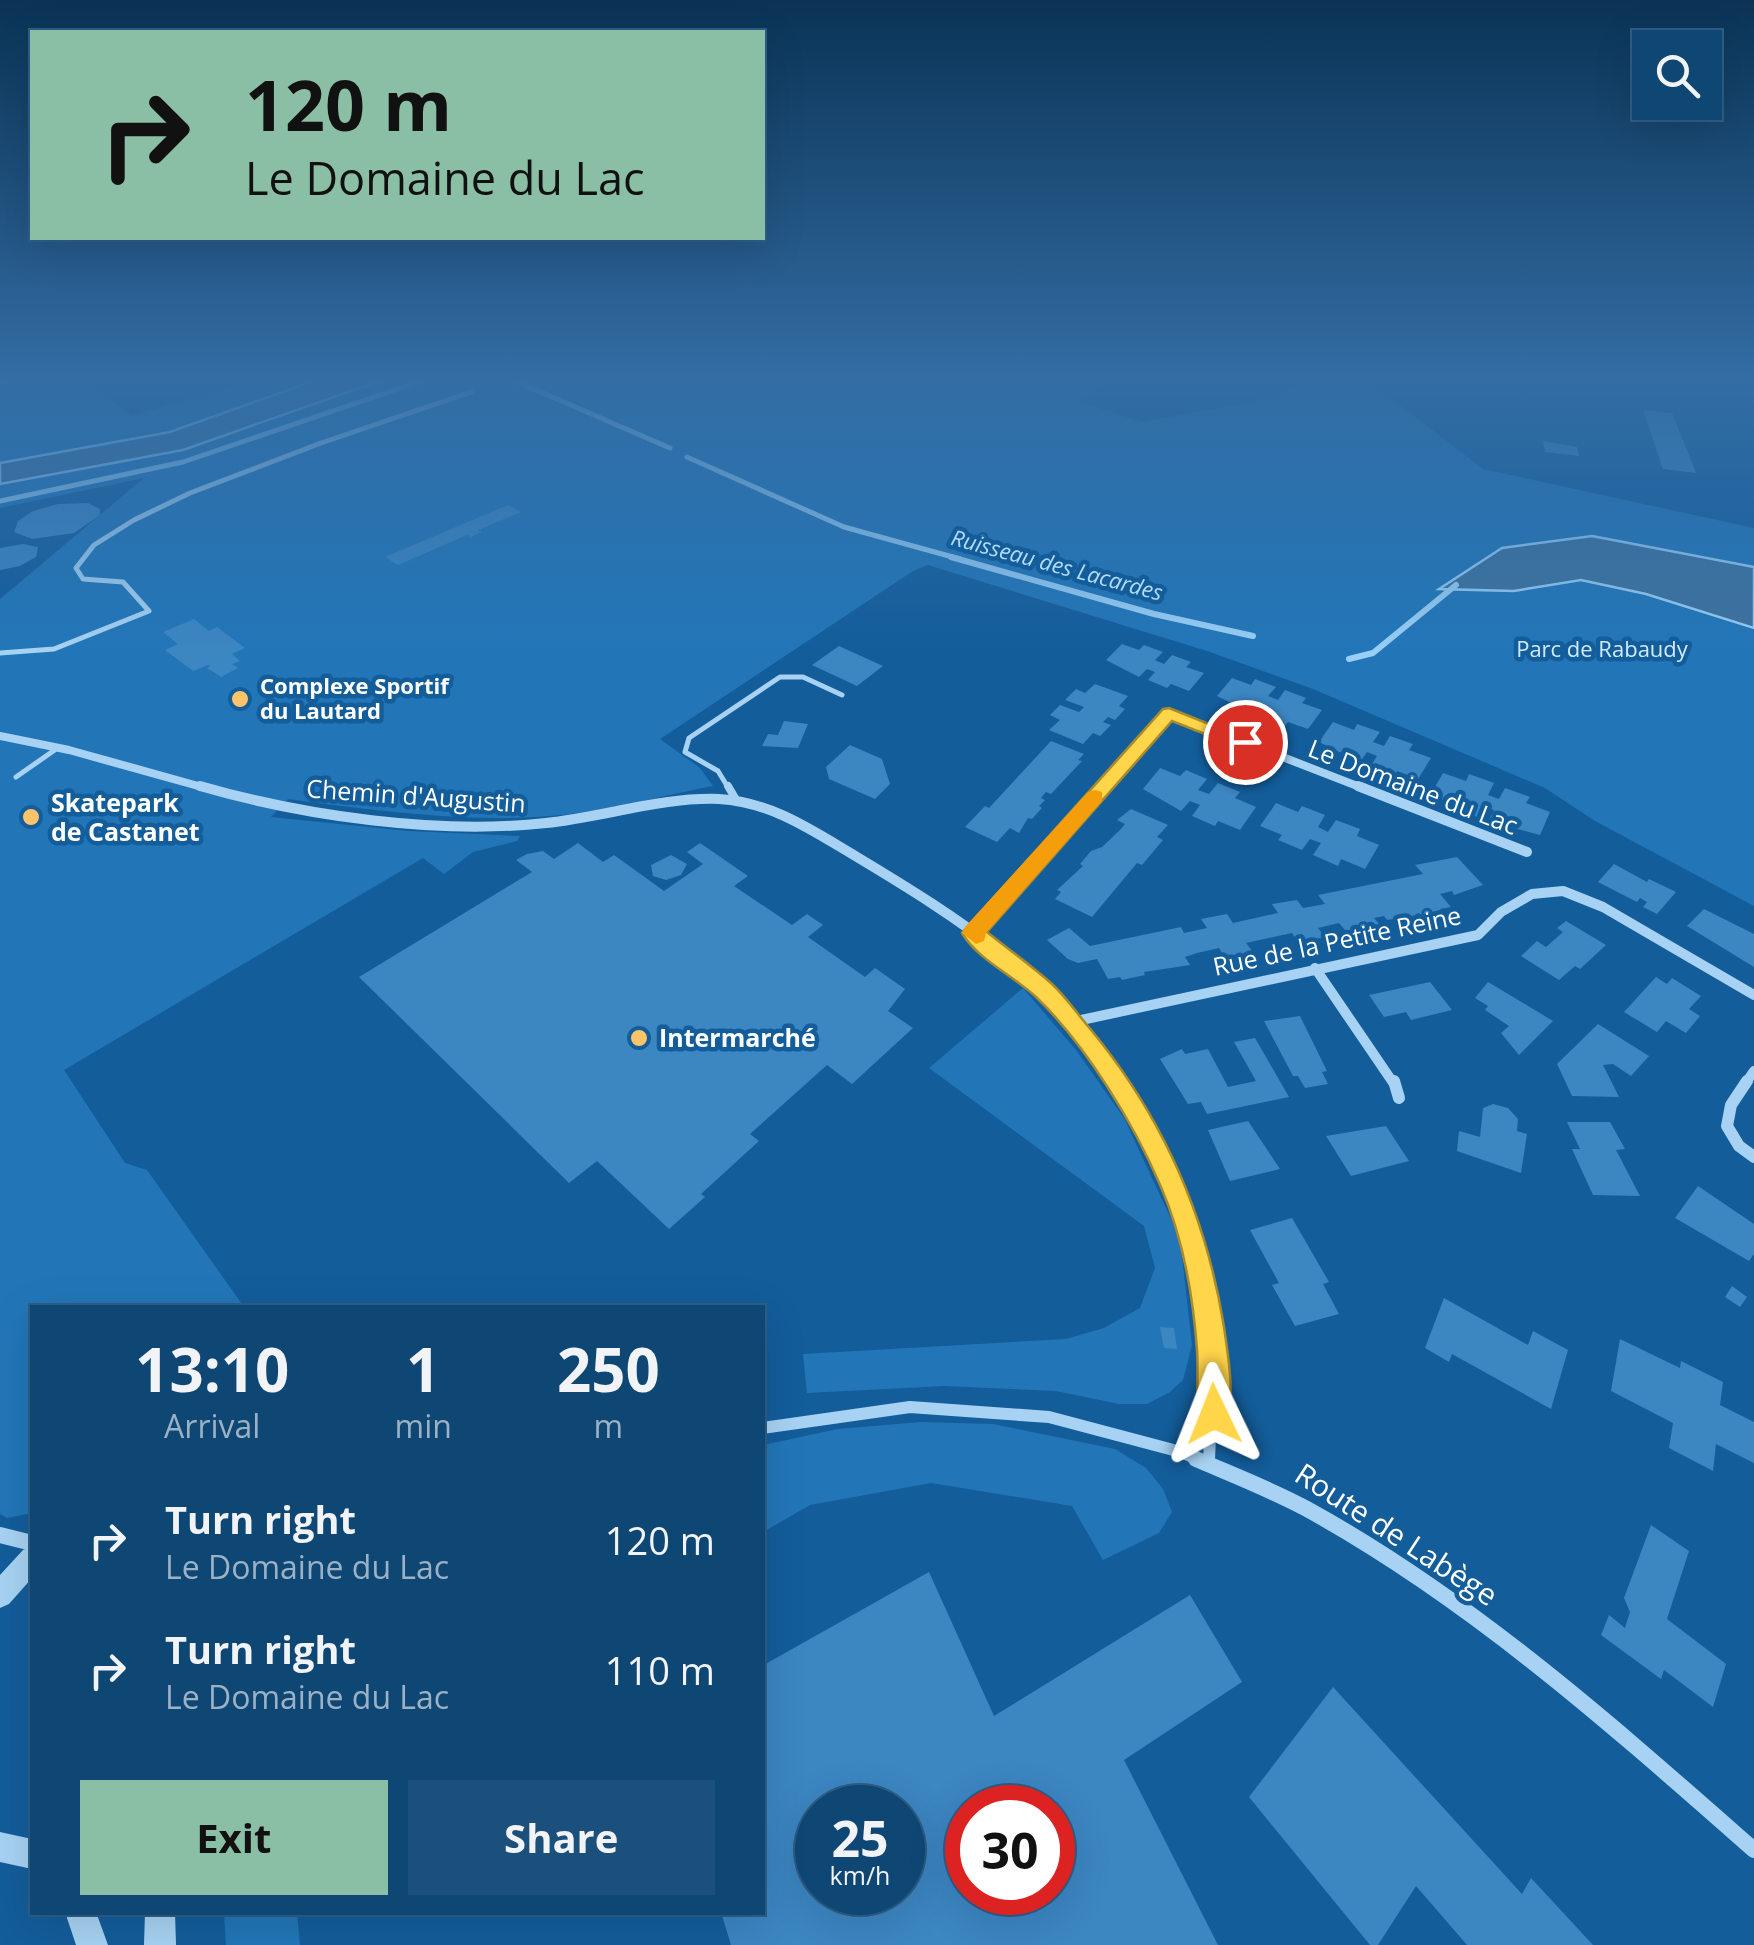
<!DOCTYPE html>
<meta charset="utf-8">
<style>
:root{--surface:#0e4674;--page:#1c507c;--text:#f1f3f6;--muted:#9bb1c5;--line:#2e5e86;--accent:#8abfa5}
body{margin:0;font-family:"Open Sans",sans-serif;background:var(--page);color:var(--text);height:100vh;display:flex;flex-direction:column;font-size:38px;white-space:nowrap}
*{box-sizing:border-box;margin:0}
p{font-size:32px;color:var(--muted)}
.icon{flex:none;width:55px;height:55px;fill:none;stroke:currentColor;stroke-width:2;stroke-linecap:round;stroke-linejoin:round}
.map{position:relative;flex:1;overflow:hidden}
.side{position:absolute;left:30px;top:1305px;width:735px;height:610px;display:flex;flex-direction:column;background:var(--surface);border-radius:0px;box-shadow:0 10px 40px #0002,0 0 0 2px var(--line)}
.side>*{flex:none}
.banner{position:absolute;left:30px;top:30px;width:735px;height:210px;border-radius:0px;box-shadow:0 10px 40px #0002,0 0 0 2px var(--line);background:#8abfa5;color:#111;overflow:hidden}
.fabs{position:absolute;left:1632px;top:30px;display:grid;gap:20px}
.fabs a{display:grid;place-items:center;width:90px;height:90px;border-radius:0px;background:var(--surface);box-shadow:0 10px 40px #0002,0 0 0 2px var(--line);font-size:50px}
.speed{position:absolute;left:795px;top:1785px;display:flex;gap:20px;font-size:50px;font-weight:700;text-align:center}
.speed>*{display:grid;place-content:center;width:130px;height:130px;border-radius:50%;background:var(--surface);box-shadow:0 10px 40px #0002,0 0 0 2px var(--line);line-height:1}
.speed small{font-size:25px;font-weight:400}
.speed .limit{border:15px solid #d22;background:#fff;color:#111}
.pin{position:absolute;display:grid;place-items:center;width:85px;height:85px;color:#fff;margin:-42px;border:5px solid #fff;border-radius:50%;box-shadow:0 2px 10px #0007}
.me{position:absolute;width:110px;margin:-55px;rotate:358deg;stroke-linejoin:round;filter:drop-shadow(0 0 8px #0008)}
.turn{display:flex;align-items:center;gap:35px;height:210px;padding:0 50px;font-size:45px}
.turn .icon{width:130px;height:130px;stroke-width:2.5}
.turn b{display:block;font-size:70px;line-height:85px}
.eta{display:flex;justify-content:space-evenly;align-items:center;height:170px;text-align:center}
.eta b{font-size:60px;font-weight:700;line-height:70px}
.action{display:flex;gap:20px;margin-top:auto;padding:20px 50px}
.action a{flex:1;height:115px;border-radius:0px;background:var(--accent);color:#111;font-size:40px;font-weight:700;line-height:115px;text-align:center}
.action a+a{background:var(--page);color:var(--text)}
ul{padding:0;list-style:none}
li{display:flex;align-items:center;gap:30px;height:130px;padding:0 50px}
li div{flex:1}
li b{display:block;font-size:38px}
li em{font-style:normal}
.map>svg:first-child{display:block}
</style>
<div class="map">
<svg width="1754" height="1945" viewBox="0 0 1754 1945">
<rect width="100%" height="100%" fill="#135d9b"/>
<g fill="#2276b8">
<path d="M8,379H85L131,416L260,379H319L170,432L138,439L143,459L242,431L385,379L513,384L510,379H1111L1080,402L1142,422L1252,402L1321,379H1366L1483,469L1754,528V906L1595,821L1545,788L1313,689L1207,651L928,565L913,571L660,739L700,768L713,786C666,795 618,808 570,814C478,825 379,811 288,799L271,817L408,831L520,836L517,841L473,852L444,874L423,858L64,1070L125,1163L147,1170L244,1307L32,1308V1513L7,1518L0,1514V599L144,478L0,508V381Z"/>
<path d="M1023,988L1076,1050L1124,1118L1180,1238L1192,1345L1183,1380L1170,1392L1147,1404H1119L1056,1391L945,1386L807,1393L803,1354L1066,1339L1104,1328L1140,1308L1155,1268L1144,1226L929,1068Z"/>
<path d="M921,1422L993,1424L1115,1449L1146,1468L1163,1489L1172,1512L1159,1533L1103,1560L1072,1506L931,1483L810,1505L763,1532V1445L838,1429Z"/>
<path d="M224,1913H297L300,1945H226Z"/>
</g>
<g fill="#3e729e" stroke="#99cff6" stroke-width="2.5">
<path d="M319,379H385L183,450L0,484V463L170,432Z"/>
<path d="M1592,536L1754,567V628L1646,594L1581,580L1514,591L1439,589L1502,548Z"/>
</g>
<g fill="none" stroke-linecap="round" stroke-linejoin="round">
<g stroke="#99cff6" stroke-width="5">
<path d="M0,381L6,379"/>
<path d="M520,383L670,448"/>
<path d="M687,457L844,527L960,559"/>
<path d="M0,501L183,462L427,379"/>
</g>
<g stroke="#99cff6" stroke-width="6">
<path d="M951,557L1154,614L1253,636"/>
<path d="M1349,659L1373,653L1456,585"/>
</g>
</g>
<g fill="#3c86c2" fill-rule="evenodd">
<path d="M1643,410L1672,413L1696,473L1663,469Z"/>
<path d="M1543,441L1577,447L1579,456L1545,452Z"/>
<path d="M88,503L100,509V515L74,533L32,539L14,532L18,521L33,511L58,504Z"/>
<path d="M508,505L521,512L478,530L482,532L471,537L467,535L398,565L385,557Z"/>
<path d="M23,544L38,547L36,557L20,566L0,570V548Z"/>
<path d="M194,619L209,631L217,627L245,648L232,654L240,661L232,664L238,668L221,677L207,668L211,666L208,665L193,671L165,650L178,644L163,632Z"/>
<path d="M1122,644L1139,650L1144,645L1163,652L1155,660L1164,664L1172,655L1191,662L1186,667L1204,673L1189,691L1171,684L1167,688L1148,680L1155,672L1147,669L1139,677L1106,660Z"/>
<path d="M839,646L883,666L857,686L812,665Z"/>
<path d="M1232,678L1251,685L1255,679L1276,687L1268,696L1278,700L1285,690L1306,698L1302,703L1322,710L1308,729L1288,722L1285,726L1264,718L1271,709L1261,705L1254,714L1217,696Z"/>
<path d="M1095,684L1128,696L1119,706L1125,709L1115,720L1108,717L1103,722L1111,725L1100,736L1093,733L1083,744L1049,730L1060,720L1050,715L1060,705L1079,712L1084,707L1065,700L1076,689L1085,693Z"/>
<path d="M784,721L808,724L798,748L762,746L768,734L778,735Z"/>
<path d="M1333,722L1354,730L1357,724L1380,732L1373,742L1384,746L1390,736L1413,744L1409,750L1431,758L1418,779L1397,771L1394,775L1371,766L1377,756L1367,752L1360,762L1319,742Z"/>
<path d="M1051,741L1084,754L1078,760L1082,761L1051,794L1046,792L1041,798L1045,800L1039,806L1042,808L1032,819L1028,818L1019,833L1010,828L997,842L965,827L985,806L989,808Z"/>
<path d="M850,745L882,759L890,784L875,799L829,779L826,767Z"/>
<path d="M1160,768L1180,776L1186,770L1207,779L1198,790L1209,794L1218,783L1240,792L1235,798L1256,807L1240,830L1218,821L1215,826L1192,816L1200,805L1190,801L1181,811L1143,789Z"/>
<path d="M1443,773L1466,781L1469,774L1494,783L1488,795L1499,799L1505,788L1530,797L1526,803L1550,812L1540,835L1488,821L1494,810L1482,806L1477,817L1431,794Z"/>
<path d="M1276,803L1298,812L1302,806L1325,815L1318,827L1328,832L1336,820L1360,829L1357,836L1379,845L1365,869L1341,859L1338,866L1313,855L1321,843L1310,839L1302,850L1278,840L1282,835L1260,826Z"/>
<path d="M1131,809L1168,825L1157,837L1163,840L1142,865L1137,863L1092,917L1055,899L1061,892L1057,890L1083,866L1080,864L1091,851L1102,847L1120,830L1125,824L1117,820Z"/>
<path d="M578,843L603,862L614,855L664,891L703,864L687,852L700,843L748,876L734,886L792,925L807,914L823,925L808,937L865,977L875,968L905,989L888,1011L913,1028L852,1084L827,1065L750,1134L759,1141L701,1194L705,1197L669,1229L597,1161L569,1183L359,977L532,872L516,860L527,854L543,851L554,859Z"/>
<path d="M671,855L687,864L681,875L666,880L653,876L651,865Z"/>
<path d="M1457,857L1483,885L1454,895L1452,891L1440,894L1451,907L1440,909L1443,912L1422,917L1419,913L1401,921L1398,918L1387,920L1384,916L1374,918L1380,925L1358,930H1345L1339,923L1318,928L1325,937L1298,942L1292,933L1246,943L1253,952L1225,958L1219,948L1197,953L1185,957L1190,965L1144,972L1145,975L1122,980L1120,977L1108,979L1097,959L1078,963L1068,959L1047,940L1069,928L1090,946L1181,927L1184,933L1207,928L1201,919L1227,914L1233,923L1278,913L1272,904L1297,900L1303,908L1325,904L1318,895L1423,874L1415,865Z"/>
<path d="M1614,864L1647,882L1649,879L1676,892L1657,914L1643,907L1647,902L1640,898L1637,902L1598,882Z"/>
<path d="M1704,909L1754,934V967L1687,926Z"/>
<path d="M1566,921L1606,945L1580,969L1575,966L1559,980L1521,956L1537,941L1546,947L1563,932L1557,928Z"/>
<path d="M1656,977L1667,984L1672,978L1701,996L1689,1009L1700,1016L1686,1033L1666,1021L1657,1032L1624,1012Z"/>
<path d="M1430,982L1452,1010L1411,1020L1406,1012L1384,1017L1369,995Z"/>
<path d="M1488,982L1553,1021L1519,1055L1501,1033L1509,1026L1485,1010L1488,1006L1475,998Z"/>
<path d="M1300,1016L1327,1071L1322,1072L1328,1084L1305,1088L1298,1076H1293L1264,1021Z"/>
<path d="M1598,1024L1649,1056L1631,1076L1613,1064L1603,1065L1619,1097L1572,1096L1557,1064Z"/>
<path d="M1255,1038L1289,1097L1207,1114L1201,1102L1188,1104L1160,1059L1182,1049L1185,1054L1208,1049L1228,1087L1256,1081L1234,1042Z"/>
<path d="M1493,1104L1508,1108L1518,1119L1517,1131L1527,1134L1521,1173L1457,1151L1459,1131L1480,1137L1483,1108Z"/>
<path d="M1248,1121L1280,1169L1230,1181L1208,1130Z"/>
<path d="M1567,1122H1610L1625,1149L1616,1150L1640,1196L1593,1195L1572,1149H1580Z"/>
<path d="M1386,1126L1409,1161L1351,1176L1326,1136Z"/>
<path d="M1698,1186L1754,1224V1254L1749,1261L1675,1218Z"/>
<path d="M1292,1218L1329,1282L1323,1284L1339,1314L1295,1326L1272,1285L1279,1283L1250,1230Z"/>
<path d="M1732,1286L1747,1297L1740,1307L1725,1297Z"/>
<path d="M1444,1298L1528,1345L1533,1331L1568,1350L1551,1409L1452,1354L1449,1362L1425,1348Z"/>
<path d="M1160,1327L1174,1328L1177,1349L1164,1348Z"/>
<path d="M1620,1339L1680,1368L1681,1361L1723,1382L1720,1405L1754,1422V1463L1716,1444L1713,1471L1669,1448L1673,1423L1611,1391Z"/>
<path d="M1651,1525L1689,1551L1667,1619L1726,1664L1713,1707L1664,1670L1661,1679L1601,1635L1609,1615L1625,1628L1630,1612L1624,1598Z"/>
<path d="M929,1572L994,1716L1190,1595L1242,1682L1124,1760L1218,1945H731L721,1912H762V1666ZM818,1808H902V1892H818ZM968,1808H1052V1892H968Z"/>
<path d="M1333,1687L1522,1894L1531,1878L1593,1945H1467L1416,1886L1378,1945H1370L1249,1797Z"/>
</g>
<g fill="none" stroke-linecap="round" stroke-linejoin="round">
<g stroke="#a7d2f3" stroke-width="5">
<path d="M0,653L54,649L149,611L123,582L83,579L76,568L94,545L134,520L190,493L321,443L471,392"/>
<path d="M16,777L59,747"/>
<path d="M729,789L718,771L685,752L689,738L780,677H803L842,695"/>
</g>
<path stroke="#a7d2f3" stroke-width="8" d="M728,786L735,798"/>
<g stroke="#a7d2f3" stroke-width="8">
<path d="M0,736L69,750L209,789"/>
<path d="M1101,789L1169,713L1365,789"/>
</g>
<g stroke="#a7d2f3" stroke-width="10">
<path d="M200,786C304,816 438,835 546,823C604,817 661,797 719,799C772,802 813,831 857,857C957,917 1058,981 1120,1084"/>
<path d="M1358,786L1527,852"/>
<path d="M973,933L1104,786"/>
<path d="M1315,968L1394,1084"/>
<path d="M1072,1022L1478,935L1501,912L1532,894L1563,891L1603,907L1754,995"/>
<path d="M1745,1084L1754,1071"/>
</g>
<g stroke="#a7d2f3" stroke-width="12">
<path d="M1118,1081C1194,1208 1217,1313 1209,1460"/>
<path d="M1394,1081L1399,1098"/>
<path d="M1747,1081L1731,1105L1727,1126L1739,1146L1754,1157"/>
<path d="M762,1428L910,1407L1049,1417L1181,1452L1202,1461"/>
</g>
<g stroke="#a7d2f3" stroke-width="16">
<path d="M1196,1459C1233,1475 1272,1490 1307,1509C1472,1600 1613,1726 1754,1850"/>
<path d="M0,1535L32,1543"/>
</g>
<g fill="#a7d2f3" fill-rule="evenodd">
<path d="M32,1546V1578L9,1604L0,1608V1575L23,1550Z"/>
<path d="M0,1832L32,1839V1869L0,1862Z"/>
<path d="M65,1912H96L108,1945H76Z"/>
<path d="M145,1912H175L176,1945H144Z"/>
</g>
</g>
<linearGradient id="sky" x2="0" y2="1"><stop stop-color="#0a3355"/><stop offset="0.58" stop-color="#336da4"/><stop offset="1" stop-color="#336da4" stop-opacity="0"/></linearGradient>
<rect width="1754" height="652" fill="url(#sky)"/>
<path fill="#ffd54a" stroke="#a68a30" stroke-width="2.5" d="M1169,708L1254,742L1245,748L1238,747L1172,721L987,932C1008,949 1032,966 1052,984C1065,996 1076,1012 1087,1025C1161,1113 1206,1214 1224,1327C1228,1356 1236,1398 1225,1425L1214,1429L1203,1425C1194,1402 1199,1374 1197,1350C1193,1295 1183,1238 1161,1187C1134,1124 1086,1045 1036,997C1014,976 978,960 962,933L1163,709Z"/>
<path fill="#f59e0b" d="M1095,790L1102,792V801L986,933L984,941L976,944L962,933L965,927L1088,792Z"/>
<g fill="#ffc46a" stroke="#135d9b" stroke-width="4">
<circle cx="240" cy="699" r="10"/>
<circle cx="31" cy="817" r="10"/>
<circle cx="639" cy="1038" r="10"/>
</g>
<g text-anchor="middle" stroke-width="9" stroke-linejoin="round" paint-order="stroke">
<g font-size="22" font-style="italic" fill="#b4dcfa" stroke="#135d9b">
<text transform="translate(1057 565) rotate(15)" y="8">Ruisseau des Lacardes</text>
</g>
<g font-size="22" fill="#d0e9fd" stroke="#135d9b">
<text x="1602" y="657">Parc de Rabaudy</text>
</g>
<g font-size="22" font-weight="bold" fill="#fff" stroke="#135d9b" text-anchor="start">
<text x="260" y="694">Complexe Sportif<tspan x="260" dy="25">du Lautard</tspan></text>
</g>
<g font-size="25" fill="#fff" stroke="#135d9b">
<text transform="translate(1413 787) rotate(21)" y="9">Le Domaine du Lac</text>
<text transform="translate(416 796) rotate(4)" y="9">Chemin d'Augustin</text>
<text transform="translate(1337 941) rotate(-12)" y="9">Rue de la Petite Reine</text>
</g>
<g font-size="25" font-weight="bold" fill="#fff" stroke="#135d9b" text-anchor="start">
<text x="51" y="812">Skatepark<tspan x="51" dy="29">de Castanet</tspan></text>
<text x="659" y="1047">Intermarché</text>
</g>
<g font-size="30" fill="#fff" stroke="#135d9b">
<text transform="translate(1396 1535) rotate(33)" y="10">Route de Labège</text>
</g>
</g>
</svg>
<div class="fabs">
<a><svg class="icon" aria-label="search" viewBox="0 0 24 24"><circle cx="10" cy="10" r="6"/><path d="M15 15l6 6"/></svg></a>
</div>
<div class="speed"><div>25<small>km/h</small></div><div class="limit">30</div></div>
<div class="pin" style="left:1245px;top:742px;background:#d93025"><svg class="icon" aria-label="arrive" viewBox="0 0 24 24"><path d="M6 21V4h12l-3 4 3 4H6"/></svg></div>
<svg class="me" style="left:1214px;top:1414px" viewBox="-20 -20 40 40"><path d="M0-17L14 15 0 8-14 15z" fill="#ffd54a" stroke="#fff" stroke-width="4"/></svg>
<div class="banner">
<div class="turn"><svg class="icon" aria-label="right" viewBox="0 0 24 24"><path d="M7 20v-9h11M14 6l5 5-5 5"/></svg><div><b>120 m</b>Le Domaine du Lac</div></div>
</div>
<section class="side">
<div class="eta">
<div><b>13:10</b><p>Arrival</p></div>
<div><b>1</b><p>min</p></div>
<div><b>250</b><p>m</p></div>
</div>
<ul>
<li><svg class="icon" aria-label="right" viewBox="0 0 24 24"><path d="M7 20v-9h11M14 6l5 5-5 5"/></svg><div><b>Turn right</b><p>Le Domaine du Lac</p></div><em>120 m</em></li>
<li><svg class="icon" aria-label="right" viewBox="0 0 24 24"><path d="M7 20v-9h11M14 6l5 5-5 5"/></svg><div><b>Turn right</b><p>Le Domaine du Lac</p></div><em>110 m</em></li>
</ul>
<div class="action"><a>Exit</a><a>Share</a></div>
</section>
</div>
